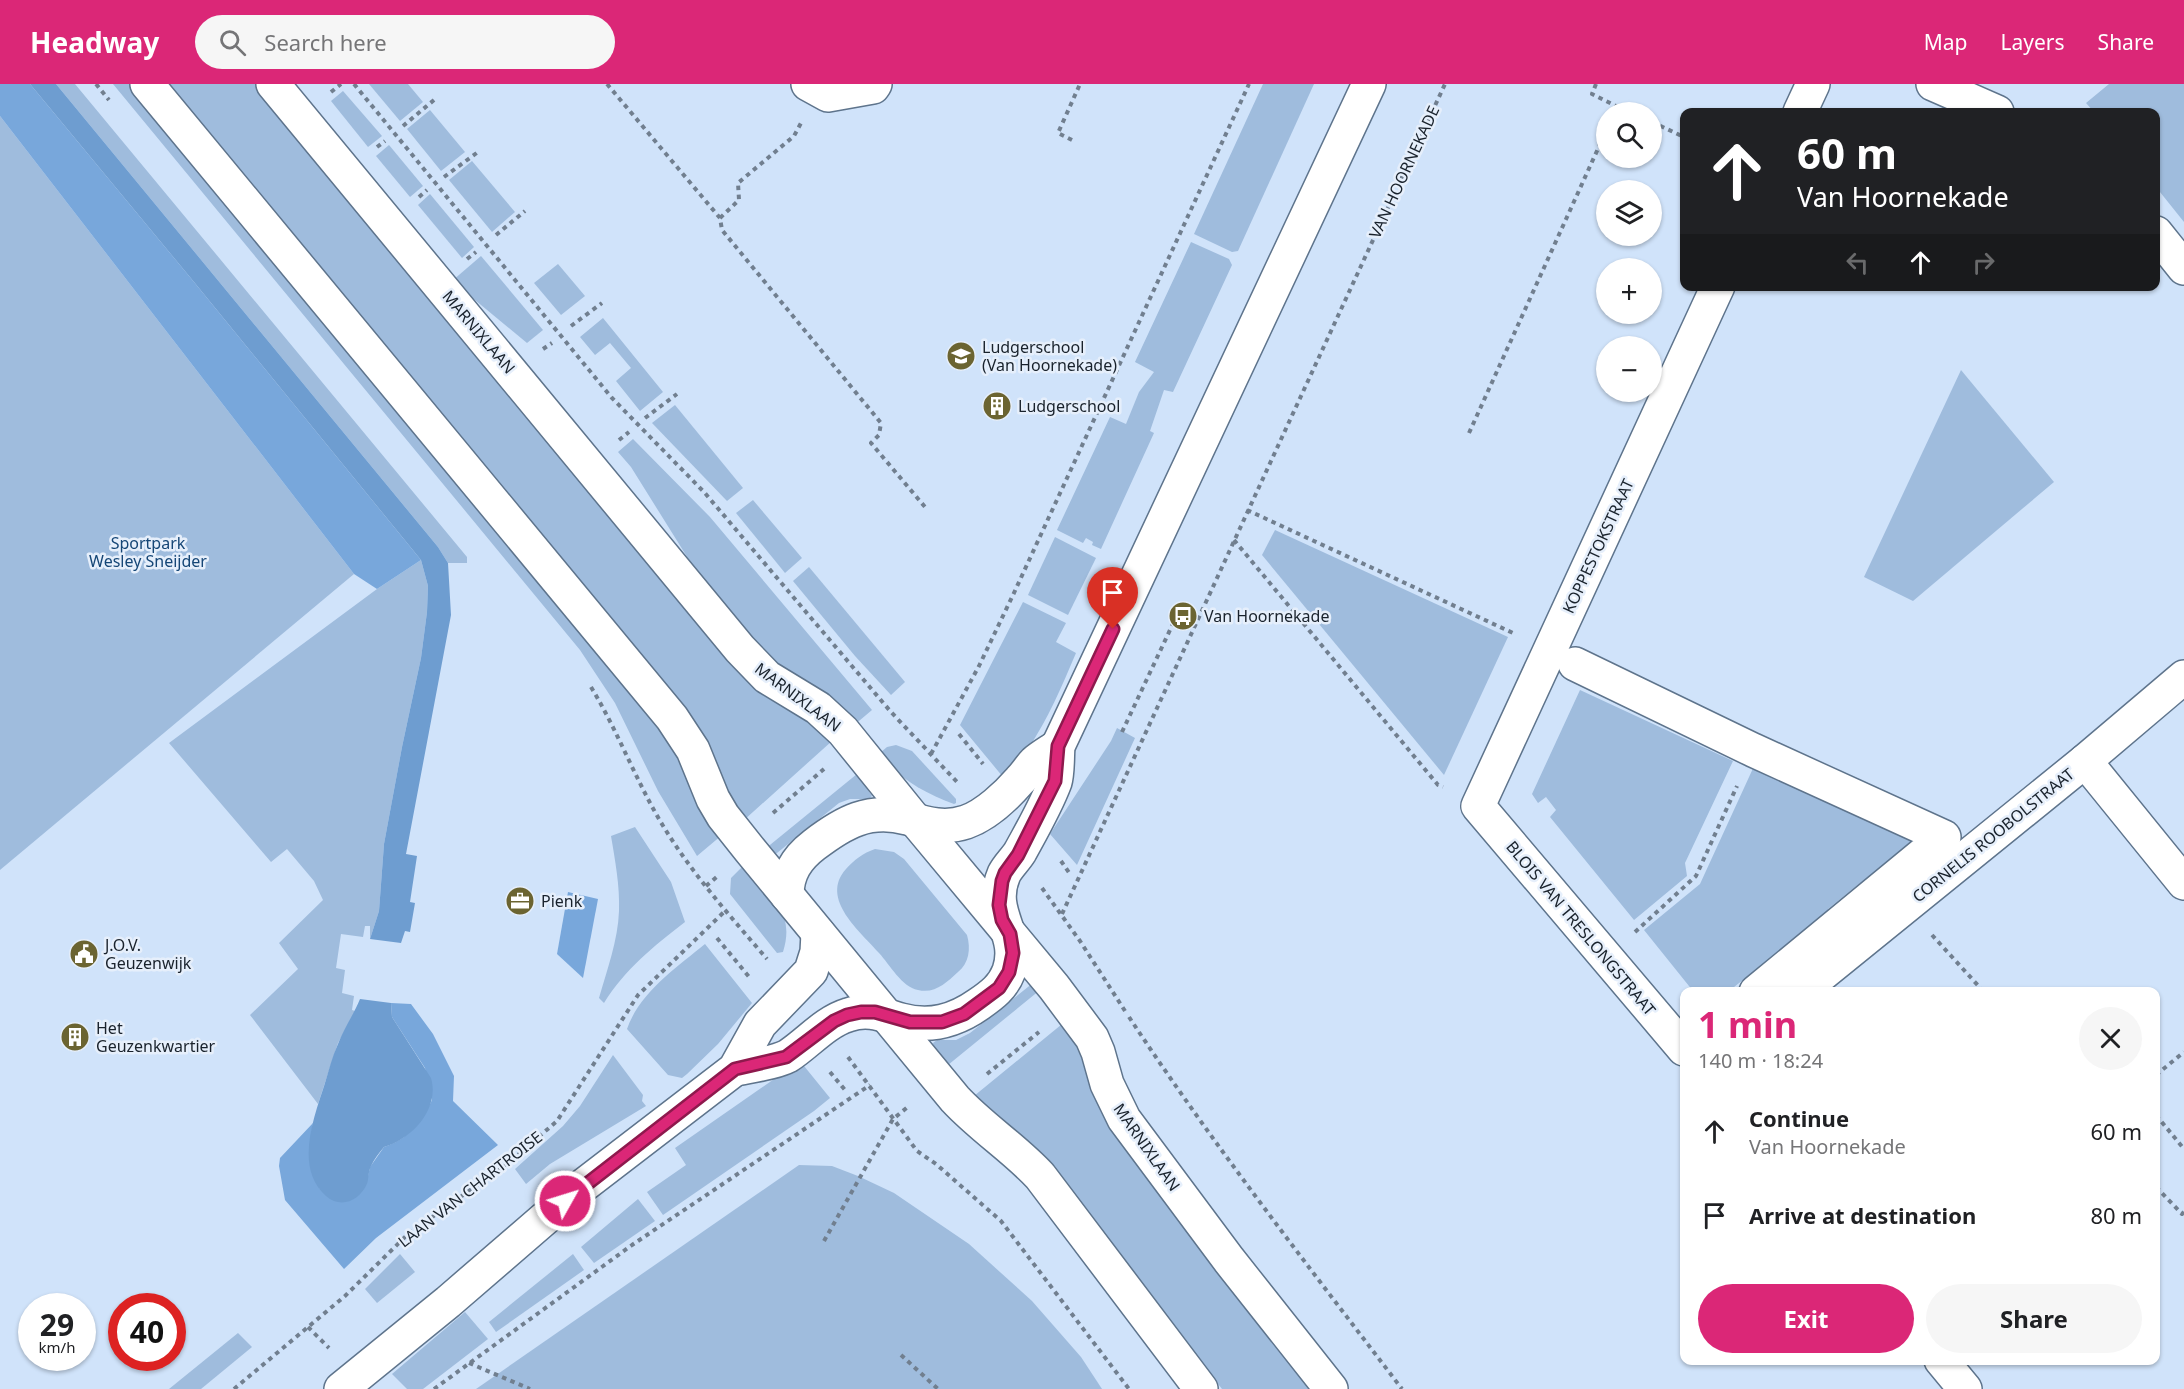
<!DOCTYPE html>
<meta charset="utf-8">
<style>
:root{--surface:#fff;--page:#f6f6f6;--text:#202124;--muted:#757577;--accent:#db2777}
body{margin:0;font-family:"Noto Sans",sans-serif;background:var(--page);color:var(--text);height:100vh;display:flex;flex-direction:column;font-size:22px;white-space:nowrap}
*{box-sizing:border-box;margin:0}
p{font-size:20px;color:var(--muted)}
.icon{flex:none;width:33px;height:33px;fill:none;stroke:currentColor;stroke-width:2;stroke-linecap:round;stroke-linejoin:round}
.map{position:relative;flex:1;overflow:hidden}
.panel{position:absolute;left:1680px;top:903px;width:480px;height:378px;display:flex;flex-direction:column;background:var(--surface);border-radius:12px;box-shadow:0 2px 4px #0004}
.panel>*{flex:none}
.banner{position:absolute;left:1680px;top:24px;width:480px;height:183px;border-radius:12px;box-shadow:0 2px 4px #0004;background:#202124;color:#fff;overflow:hidden}
.buttons{position:absolute;left:1596px;top:18px;display:grid;gap:12px}
.buttons a{display:grid;place-items:center;width:66px;height:66px;border-radius:50%;background:var(--surface);box-shadow:0 2px 4px #0004;font-size:30px}
.speed{position:absolute;left:18px;top:1209px;display:flex;gap:12px;font-size:30px;font-weight:700;text-align:center}
.speed>*{display:grid;place-content:center;width:78px;height:78px;border-radius:50%;background:var(--surface);box-shadow:0 2px 4px #0004;line-height:1}
.speed small{font-size:15px;font-weight:400}
.speed .limit{border:9px solid #d22;background:#fff;color:#111}
.pin{position:absolute;display:grid;place-items:center;width:51px;height:51px;color:#fff;margin:-62px -26px;border-radius:50% 50% 50% 0;rotate:-45deg;box-shadow:0 0 6px #0007}
.pin .icon{rotate:45deg}
.me{position:absolute;width:66px;margin:-33px;rotate:51deg;stroke-linejoin:round;filter:drop-shadow(0 0 4px #0008)}
.turn{display:flex;align-items:center;gap:21px;height:126px;padding:0 18px;font-size:27px}
.turn .icon{width:78px;height:78px;stroke-width:2.5}
.turn b{display:block;font-size:42px;line-height:51px}
.lanes{display:flex;align-items:center;height:57px;padding:0 18px;background:#0003;justify-content:center;gap:30px;direction:ltr}
.lanes .off{opacity:.35}
.round{display:grid;place-items:center;flex:none;width:63px;height:63px;border-radius:32px;background:var(--page)}
.overview{display:flex;align-items:center;justify-content:space-between;height:102px;padding:0 18px}
h1{font-size:36px;font-weight:700;line-height:45px;color:var(--accent)}
.button{display:flex;gap:12px;margin-top:auto;padding:12px 18px}
.button a{flex:1;height:69px;border-radius:36px;background:var(--accent);color:#fff;font-size:24px;font-weight:700;line-height:69px;text-align:center}
.button a+a{background:var(--page);color:var(--text)}
ul{padding:0;list-style:none}
li{display:flex;align-items:center;gap:18px;height:84px;padding:0 18px}
li div{flex:1}
li b{display:block;font-size:22px}
li em{font-style:normal}
header{display:flex;align-items:center;gap:36px;box-sizing:border-box;height:84px;padding:0 30px;background:var(--accent);color:#fff}
header strong{font-size:28px}
nav{display:flex;gap:33px;margin-inline-start:auto;font-size:21px}
.search{width:420px;height:54px;background:var(--page);display:flex;align-items:center;gap:15px;box-sizing:border-box;padding:0 21px;border-radius:33px;color:var(--muted);font-size:22px}
.map>svg:first-child{display:block}
</style>
<header>
<strong>Headway</strong>
<div class="search"><svg class="icon" aria-label="search" viewBox="0 0 24 24"><circle cx="10" cy="10" r="6"/><path d="M15 15l6 6"/></svg>Search here</div>
<nav><a>Map</a><a>Layers</a><a>Share</a></nav>
</header>
<div class="map">
<svg width="2184" height="1305" viewBox="0 0 2184 1305">
<rect width="100%" height="100%" fill="#d0e3fa"/>
<g fill="#9fbcdd">
<path d="M56,0H75L467,473V479H448L438,463Z"/>
<path d="M113,0H133L667,649L722,751L697,772L658,707L615,619L580,566Z"/>
<path d="M161,0H258L802,629L832,657L743,737L738,731C725,702 714,667 697,642Z"/>
<path d="M369,0H408L423,18L400,37Z"/>
<path d="M1263,0H1314L1238,167L1232,168L1194,150Z"/>
<path d="M2109,0H2184V138L2156,103V28H2094L2086,19Z"/>
<path d="M343,7L382,52L368,63L331,17Z"/>
<path d="M430,26L465,68L441,87L407,45Z"/>
<path d="M0,32L354,490L0,786Z"/>
<path d="M389,61L423,102L410,113L376,72Z"/>
<path d="M472,77L515,128L492,148L449,96Z"/>
<path d="M430,110L474,163L462,174L418,121Z"/>
<path d="M1191,158L1229,175L1232,181L1173,308L1164,306L1150,347L1154,349L1101,465L1092,461L1093,458L1086,454L1083,459L1057,446L1110,333L1126,340L1139,308L1154,288L1135,278Z"/>
<path d="M481,172L543,246L527,259L452,197Z"/>
<path d="M558,180L585,212L561,231L534,199Z"/>
<path d="M603,234L663,308L640,327L616,297L631,284L610,259L595,271L580,253Z"/>
<path d="M1961,286L2054,398L1913,517L1864,493Z"/>
<path d="M675,321L743,404L727,417L652,339Z"/>
<path d="M633,355L710,433L872,626L853,642L775,582L714,516L631,383L618,368Z"/>
<path d="M753,416L802,474L785,489L736,429Z"/>
<path d="M1275,446L1508,553L1444,691L1262,471Z"/>
<path d="M1055,453L1096,474L1068,531L1028,511Z"/>
<path d="M421,476L428,502L427,528L421,574L402,663L384,760L379,827L370,855V842H365L363,853L341,850L336,884L345,886L342,909L354,912L352,926L355,927L338,959L318,1020L250,931L298,885L279,859L323,816L314,797L287,765L271,778L169,659L377,505Z"/>
<path d="M809,483L905,598L891,611L855,572L793,497Z"/>
<path d="M1023,518L1066,539L1056,558L1076,569C1062,602 1048,635 1028,665C1021,675 1011,684 1003,693L960,641Z"/>
<path d="M1580,606L1733,677L1685,779L1687,792L1634,836L1550,733L1556,726L1546,713L1538,719L1532,710Z"/>
<path d="M1117,644L1135,654L1077,781L1050,750L1111,657Z"/>
<path d="M896,661L912,667L956,715V719L954,720C926,710 897,694 880,669L887,663Z"/>
<path d="M1755,680L1924,757L1866,805L1860,799L1828,825L1834,832L1759,894L1753,888L1729,907H1693L1644,846L1700,800Z"/>
<path d="M857,690L872,712L869,715H850L839,719L772,773L765,765Z"/>
<path d="M635,743L671,798L685,838C654,862 625,885 604,919L599,914C607,886 618,856 619,827C620,802 615,776 611,752Z"/>
<path d="M875,765L894,768L904,775L967,851C971,865 969,879 958,888C946,899 935,910 918,906C902,903 890,881 879,869C861,848 819,815 846,785C854,776 863,769 875,765Z"/>
<path d="M744,781C769,810 796,827 783,868L777,869L730,810L731,794Z"/>
<path d="M705,860L752,919L718,960L687,990L682,994L668,991L627,945C640,908 676,884 705,860Z"/>
<path d="M1033,899L1040,906L948,981L934,964L933,959L937,956H956L970,949Z"/>
<path d="M1067,936L1318,1305H1222L1054,1087L974,1012Z"/>
<path d="M613,971L643,1011L642,1017L646,1022L550,1080L526,1100L515,1085L563,1042L580,1022Z"/>
<path d="M800,977L830,1014L814,1027L663,1131L647,1108L686,1081L675,1064Z"/>
<path d="M799,1081L832,1082L858,1092L894,1109L969,1160L1032,1217L1081,1273L1102,1305H476Z"/>
<path d="M638,1115L655,1137L594,1179L581,1163Z"/>
<path d="M400,1170L415,1188L377,1219L365,1205Z"/>
<path d="M573,1170L584,1186L496,1248L489,1238Z"/>
<path d="M465,1228L488,1255L423,1305H407L392,1290Z"/>
<path d="M238,1249L252,1263L201,1305H169Z"/>
</g>
<g fill="#78a7db">
<path d="M0,0H30L194,198L421,476L377,505L354,490L0,32Z"/>
<path d="M568,808L598,815L583,894L557,870Z"/>
<path d="M391,919L411,920L433,950L454,992L453,1017L498,1061L376,1154L344,1185L285,1116L279,1082L280,1074L313,1039C309,1064 307,1083 320,1105L366,1101L370,1083L384,1063C407,1056 422,1038 432,1016L425,984L392,933Z"/>
</g>
<g fill="#6e9dd0">
<path d="M30,0H56L438,463L448,479L451,531L406,770L417,772L410,818L415,819L410,848L405,847L401,859L370,855L379,827L384,760L402,663L421,574L427,528L428,502L421,476L194,198Z"/>
<path d="M360,915L391,919L392,933L431,994C440,1025 412,1055 384,1063C379,1069 374,1075 371,1082C368,1088 369,1094 367,1100C359,1117 341,1125 326,1112C294,1084 314,1033 325,999C329,986 332,973 338,960C344,944 354,930 360,915Z"/>
</g>
<g fill="none" stroke-linecap="round" stroke-linejoin="round">
<g stroke="#5e748c" stroke-width="36">
<g id="minor">
<path d="M808,0L828,11L873,3L875,0"/>
<path d="M1933,0L1997,28"/>
<path d="M1800,28L1813,0"/>
<path d="M2156,149L2184,184"/>
<path d="M1575,580L1753,666L1944,753L1756,908"/>
<path d="M2085,677L2184,799"/>
<path d="M787,811C787,789 797,774 814,761C844,738 869,724 907,734C928,740 945,745 966,738C986,731 1007,711 1020,696C1026,690 1030,683 1035,678C1042,672 1051,667 1058,662"/>
<path d="M1800,908L2085,677L2184,593"/>
<path d="M1684,965L1478,722L1718,202"/>
<path d="M735,985C750,982 775,979 788,972C808,959 825,938 848,931C868,924 883,931 901,936C930,944 955,937 979,920C992,911 1003,903 1009,887C1022,849 987,830 1004,790C1008,782 1015,776 1020,768C1032,746 1046,722 1055,698C1058,688 1057,673 1058,662L1369,0"/>
<path d="M1941,1276L1965,1305"/>
<path d="M341,1305L448,1218L580,1104L735,985L760,940L811,887L817,868L818,849"/>
</g>
</g>
<g stroke="#5e748c" stroke-width="36">
<g id="major">
<path d="M147,0L672,634L693,666L713,715L723,732L750,766L955,1015C982,1044 1014,1064 1040,1092L1201,1305"/>
<path d="M273,0L740,565L767,593L818,624L843,647L915,736L1054,903L1092,954L1098,968L1107,1000L1124,1035L1229,1176L1331,1305"/>
</g>
</g>
<g stroke="#717f8f" stroke-width="4" stroke-dasharray="4.5 4.5" stroke-linecap="butt">
<path d="M96,0L109,16"/>
<path d="M354,0L612,314L704,408L891,628L957,698"/>
<path d="M607,0L720,134L722,146L881,339L879,351L871,359L925,423"/>
<path d="M1596,0L1592,10L1618,23"/>
<path d="M331,8L341,0"/>
<path d="M1615,28L1618,23L1630,28"/>
<path d="M1652,38L1684,53"/>
<path d="M403,42L434,16"/>
<path d="M1072,56L1058,49L1080,0"/>
<path d="M377,63L385,57"/>
<path d="M444,93L478,68"/>
<path d="M419,113L427,106"/>
<path d="M720,134L739,116L738,99L794,52L801,39"/>
<path d="M496,151L525,127"/>
<path d="M467,175L476,168"/>
<path d="M571,242L602,219"/>
<path d="M543,265L552,259"/>
<path d="M645,334L677,310"/>
<path d="M1469,349L1606,47"/>
<path d="M619,356L629,348"/>
<path d="M1247,426L1513,549"/>
<path d="M1234,456L1438,701L1443,703"/>
<path d="M591,603C619,649 637,700 665,745C694,792 731,833 767,875"/>
<path d="M1122,648L1178,529"/>
<path d="M959,650L983,680"/>
<path d="M931,670L979,582L1013,511L1249,0"/>
<path d="M773,729L824,685"/>
<path d="M1061,777L1070,790"/>
<path d="M706,802L719,791"/>
<path d="M1042,804L1080,857L1125,927"/>
<path d="M1062,830L1445,0"/>
<path d="M1635,848L1696,792L1737,702"/>
<path d="M1932,851L1984,908"/>
<path d="M717,854L750,894"/>
<path d="M1129,933C1214,1062 1309,1183 1402,1305"/>
<path d="M848,973L917,1067L936,1080L1001,1137L1129,1305"/>
<path d="M830,988L845,1006"/>
<path d="M987,990L1039,948"/>
<path d="M2156,991L2184,968"/>
<path d="M2156,1031L2184,1065"/>
<path d="M2156,1103L2182,1130L2184,1128"/>
<path d="M824,1157L893,1035L909,1022"/>
<path d="M308,1243L329,1264"/>
<path d="M901,1271L938,1305"/>
<path d="M469,1279L530,1305"/>
<path d="M234,1305L345,1212L407,1151L511,1077L557,1037L638,911L725,827"/>
<path d="M434,1305L632,1161L870,1001"/>
</g>
<use href="#minor" stroke="#fff" stroke-width="33"/>
<use href="#major" stroke="#fff" stroke-width="33"/>
</g>
<g fill="none" stroke-linecap="round" stroke-linejoin="round">
<g stroke="#8e194d" stroke-width="15">
<path id="route" d="M565,1117L735,985L786,973L834,937L847,931L861,928H875L910,938H942L964,930L999,904L1009,888L1013,869L1010,850L1002,836L999,821L1002,797L1005,789L1018,771L1055,697L1058,662L1113,545"/>
</g>
<use href="#route" stroke="#db2777" stroke-width="10"/>
</g>
<defs>
<g id="school-disc" transform="scale(1.5)"><circle r="9.5" fill="#6b6431" stroke="#e6effb"/><path d="M0-5L7-2L0 1L-7-2ZM-4 1L0 2.5L4 1V4Q0 6-4 4Z" fill="#fff"/></g>
<g id="building-disc" transform="scale(1.5)"><circle r="9.5" fill="#6b6431" stroke="#e6effb"/><path d="M-4-6H4V6H1V3H-1V6H-4ZM-2.5-4.3h1.7v1.8h-1.7ZM.8-4.3h1.7v1.8H.8ZM-2.5-1h1.7V.8h-1.7ZM.8-1h1.7V.8H.8Z" fill="#fff"/></g>
<g id="bus-disc" transform="scale(1.5)"><circle r="9.5" fill="#6b6431" stroke="#e6effb"/><path d="M-5-6H5V4H4V6H2V4H-2V6H-4V4H-5ZM-3.5-4V0h7V-4ZM-3.5 1.2v1.5H-2V1.2ZM2 1.2v1.5H3.5V1.2Z" fill="#fff"/></g>
<g id="office-disc" transform="scale(1.5)"><circle r="9.5" fill="#6b6431" stroke="#e6effb"/><path d="M-6-3h4V-5.5h4V-3h4V5H-6ZM-1-4.5V-3h2v-1.5ZM-6 0V1H6V0Z" fill="#fff"/></g>
<g id="civic-disc" transform="scale(1.5)"><circle r="9.5" fill="#6b6431" stroke="#e6effb"/><path d="M-.6-6.5H3V-4.5H.6V-3L4-1V1h2V6H-6V1h2V-1L-.6-3ZM-1.2 2.5V6h2.4V2.5Z" fill="#fff"/></g>
</defs>
<g fill-rule="evenodd">
<use href="#school-disc" x="961" y="272"/>
<use href="#building-disc" x="997" y="322"/>
<use href="#bus-disc" x="1183" y="532"/>
<use href="#office-disc" x="520" y="817"/>
<use href="#civic-disc" x="84" y="870"/>
<use href="#building-disc" x="75" y="953"/>
</g>
<g text-anchor="middle" stroke-width="5" stroke-linejoin="round" paint-order="stroke">
<g font-size="16" fill="#19222c" stroke="#e6effb">
<text transform="translate(1404 88) rotate(-65)" y="6">VAN HOORNEKADE</text>
<text transform="translate(479 248) rotate(50)" y="6">MARNIXLAAN</text>
<text transform="translate(1598 462) rotate(-65)" y="6">KOPPESTOKSTRAAT</text>
<text transform="translate(798 613) rotate(37)" y="6">MARNIXLAAN</text>
<text transform="translate(1993 751) rotate(-39)" y="6">CORNELIS ROOBOLSTRAAT</text>
<text transform="translate(1581 844) rotate(50)" y="6">BLOIS VAN TRESLONGSTRAAT</text>
<text transform="translate(1147 1063) rotate(55)" y="6">MARNIXLAAN</text>
<text transform="translate(470 1105) rotate(-38)" y="6">LAAN VAN CHARTROISE</text>
</g>
<g font-size="16" fill="#19222c" stroke="#e6effb" text-anchor="start">
<text x="982" y="269">Ludgerschool<tspan x="982" dy="18">(Van Hoornekade)</tspan></text>
<text x="1018" y="328">Ludgerschool</text>
<text x="1204" y="538">Van Hoornekade</text>
<text x="541" y="823">Pienk</text>
<text x="105" y="867">J.O.V.<tspan x="105" dy="18">Geuzenwijk</tspan></text>
<text x="96" y="950">Het<tspan x="96" dy="18">Geuzenkwartier</tspan></text>
</g>
<g font-size="16" fill="#154676" stroke="#e6effb">
<text x="148" y="465">Sportpark<tspan x="148" dy="18">Wesley Sneijder</tspan></text>
</g>
</g>
</svg>
<div class="buttons">
<a><svg class="icon" aria-label="search" viewBox="0 0 24 24"><circle cx="10" cy="10" r="6"/><path d="M15 15l6 6"/></svg></a>
<a><svg class="icon" aria-label="layers" viewBox="0 0 24 24"><path d="M12 4l9 5-9 5-9-5zM3 14l9 5 9-5"/></svg></a>
<a>+</a>
<a>−</a>
</div>
<div class="speed"><div>29<small>km/h</small></div><div class="limit">40</div></div>
<div class="pin" style="left:1113px;top:545px;background:#d93025"><svg class="icon" aria-label="arrive" viewBox="0 0 24 24"><path d="M6 21V4h12l-3 4 3 4H6"/></svg></div>
<svg class="me" style="left:565px;top:1117px" viewBox="-20 -20 40 40"><circle r="17" fill="#db2777" stroke="#fff" stroke-width="3"/><path d="M0-11L8 9 0 5-8 9z" fill="#fff"/></svg>
<div class="banner">
<div class="turn"><svg class="icon" aria-label="ahead" viewBox="0 0 24 24"><path d="M12 20V5M6 11l6-6 6 6"/></svg><div><b>60 m</b>Van Hoornekade</div></div>
<div class="lanes"><svg class="icon off" aria-label="left" viewBox="0 0 24 24"><path d="M17 20v-9H6M10 6l-5 5 5 5"/></svg><svg class="icon" aria-label="ahead" viewBox="0 0 24 24"><path d="M12 20V5M6 11l6-6 6 6"/></svg><svg class="icon off" aria-label="right" viewBox="0 0 24 24"><path d="M7 20v-9h11M14 6l5 5-5 5"/></svg></div>
</div>
<section class="panel">
<div class="overview"><div><h1>1 min</h1><p>140 m · 18:24</p></div><a class="round"><svg class="icon" aria-label="close" viewBox="0 0 24 24"><path d="M6 6l12 12M18 6L6 18"/></svg></a></div>
<ul>
<li><svg class="icon" aria-label="ahead" viewBox="0 0 24 24"><path d="M12 20V5M6 11l6-6 6 6"/></svg><div><b>Continue</b><p>Van Hoornekade</p></div><em>60 m</em></li>
<li><svg class="icon" aria-label="arrive" viewBox="0 0 24 24"><path d="M6 21V4h12l-3 4 3 4H6"/></svg><div><b>Arrive at destination</b></div><em>80 m</em></li>
</ul>
<div class="button"><a>Exit</a><a>Share</a></div>
</section>
</div>
